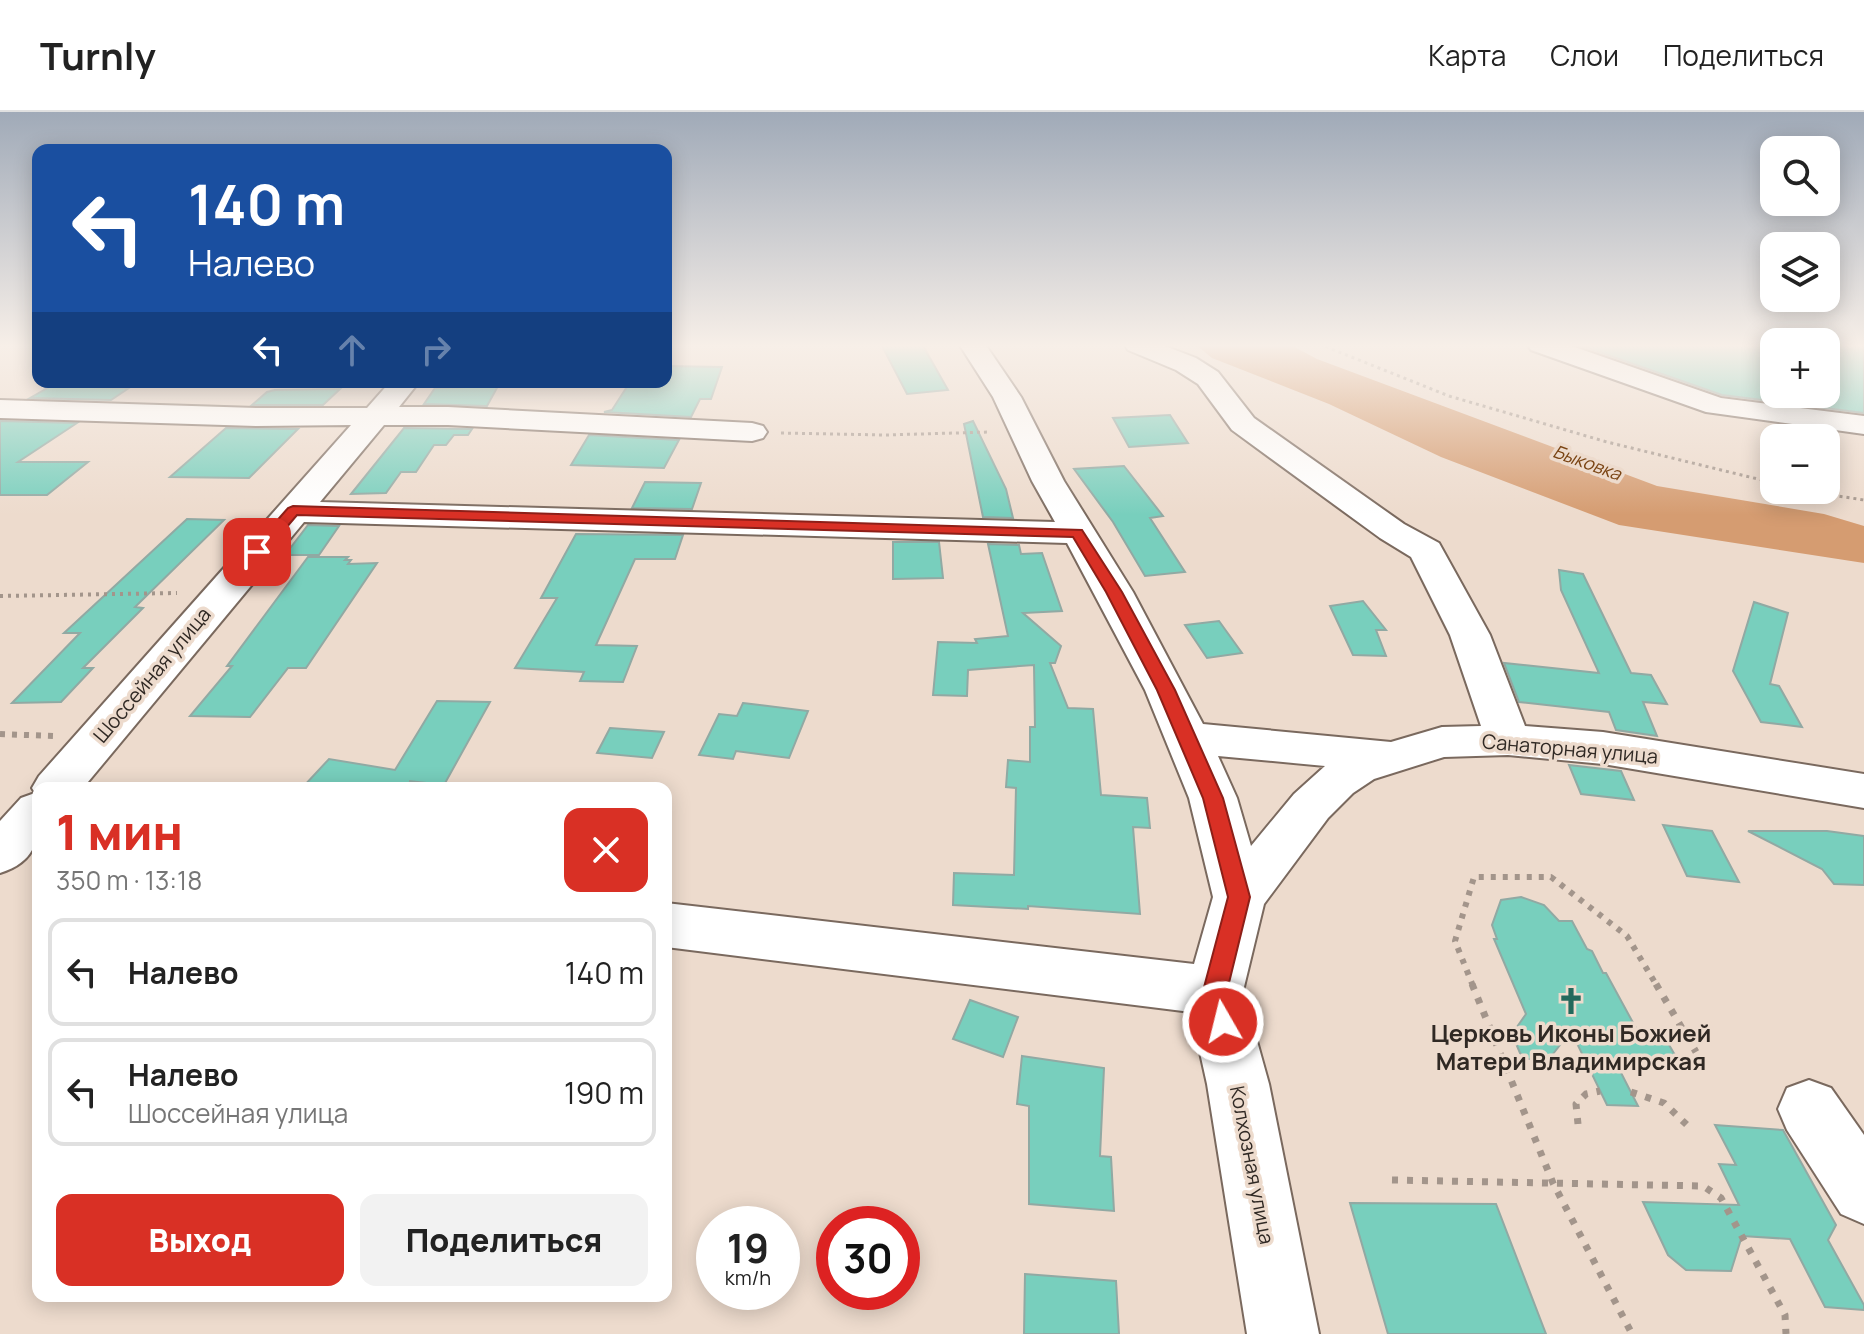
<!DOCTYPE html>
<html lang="ru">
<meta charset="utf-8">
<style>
:root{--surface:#fff;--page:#f2f2f2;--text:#222;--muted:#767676;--line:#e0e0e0;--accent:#d93025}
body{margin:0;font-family:Manrope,sans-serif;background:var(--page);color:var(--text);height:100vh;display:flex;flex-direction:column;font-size:30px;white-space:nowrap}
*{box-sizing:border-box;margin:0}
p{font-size:26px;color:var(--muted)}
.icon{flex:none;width:44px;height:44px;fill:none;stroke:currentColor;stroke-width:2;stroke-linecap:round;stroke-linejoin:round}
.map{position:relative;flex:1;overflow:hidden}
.sheet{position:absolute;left:32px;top:670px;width:640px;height:520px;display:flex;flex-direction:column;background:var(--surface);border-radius:16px;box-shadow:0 4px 20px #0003}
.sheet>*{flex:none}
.guide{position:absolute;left:32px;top:32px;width:640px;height:244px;border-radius:16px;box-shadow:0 4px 20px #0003;background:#1a4fa0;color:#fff;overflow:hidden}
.buttons{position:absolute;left:1760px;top:24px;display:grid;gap:16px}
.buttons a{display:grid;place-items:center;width:80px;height:80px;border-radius:16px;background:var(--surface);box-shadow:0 4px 20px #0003;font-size:40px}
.speed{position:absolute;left:696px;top:1094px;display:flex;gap:16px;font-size:40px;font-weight:700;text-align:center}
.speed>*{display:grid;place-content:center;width:104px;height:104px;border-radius:50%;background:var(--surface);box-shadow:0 4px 20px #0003;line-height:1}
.speed small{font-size:20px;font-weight:400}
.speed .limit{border:12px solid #d22;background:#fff;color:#111}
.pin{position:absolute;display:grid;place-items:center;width:68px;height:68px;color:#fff;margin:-34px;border-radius:16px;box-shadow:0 4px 12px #0006}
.me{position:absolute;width:88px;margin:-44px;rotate:352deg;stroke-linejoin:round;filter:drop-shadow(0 0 6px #0008)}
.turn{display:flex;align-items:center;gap:28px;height:168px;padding:0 24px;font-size:36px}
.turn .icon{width:104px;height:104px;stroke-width:2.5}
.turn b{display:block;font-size:56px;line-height:68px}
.lanes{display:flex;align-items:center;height:76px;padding:0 24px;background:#0003;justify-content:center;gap:40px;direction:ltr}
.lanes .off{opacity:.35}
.round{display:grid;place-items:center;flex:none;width:84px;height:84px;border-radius:16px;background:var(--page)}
.summary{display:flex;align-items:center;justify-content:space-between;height:136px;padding:0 24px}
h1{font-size:48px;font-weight:800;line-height:60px;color:var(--accent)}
.cta{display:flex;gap:16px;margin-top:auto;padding:16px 24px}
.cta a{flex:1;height:92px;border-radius:16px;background:var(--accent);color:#fff;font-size:32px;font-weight:800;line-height:92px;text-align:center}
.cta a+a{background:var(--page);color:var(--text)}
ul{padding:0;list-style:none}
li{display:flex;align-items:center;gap:24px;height:108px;margin:0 16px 12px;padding:0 8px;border:4px solid var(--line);border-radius:16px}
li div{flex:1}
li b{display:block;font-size:30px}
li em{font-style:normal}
header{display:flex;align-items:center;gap:48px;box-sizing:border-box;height:112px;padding:0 40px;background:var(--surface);border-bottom:2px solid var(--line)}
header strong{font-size:38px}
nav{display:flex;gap:44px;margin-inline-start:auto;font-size:28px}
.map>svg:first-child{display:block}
</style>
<header>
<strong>Turnly</strong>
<nav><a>Карта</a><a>Слои</a><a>Поделиться</a></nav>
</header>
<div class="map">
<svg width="1864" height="1222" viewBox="0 0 1864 1222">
<rect width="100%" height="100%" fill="#eddbcd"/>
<path fill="#d59c71" d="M1195,232H1289L1317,247L1657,374L1824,402L1864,414V451L1619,413L1441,345L1329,292L1212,246Z"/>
<g fill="#78cfbd" stroke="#91a9a3" stroke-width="2">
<path d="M881,232H922L948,278L907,282Z"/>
<path d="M1576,232H1774V282H1826V232H1864V301L1722,283Z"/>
<path d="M666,254L722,255L711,287H700L691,305L604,300L612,298L630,270H666Z"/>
<path d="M51,274L129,276L111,288L30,286Z"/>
<path d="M498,274L487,294L424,292L435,276Z"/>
<path d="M340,277L323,293H252L267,280L275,278Z"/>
<path d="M1170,303L1188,331L1129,335L1113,306Z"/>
<path d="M0,309L77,311L18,350H88L47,383H0Z"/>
<path d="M973,309L1006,377L1013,406L983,405L964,312Z"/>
<path d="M226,316L298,317L249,366L170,365Z"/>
<path d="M404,316L472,317L468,323H454L446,333H434L416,360H401L386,381L351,382Z"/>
<path d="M589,323L679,328L664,356L571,353Z"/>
<path d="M1124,354L1163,404L1150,406L1185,460L1145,464L1113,410L1074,357Z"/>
<path d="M645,370L701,371L692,397L632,396Z"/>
<path d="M187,407L224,408L135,495L143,496L83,556H93L61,590L12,591L80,521H64Z"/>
<path d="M308,413L339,414L319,443H285Z"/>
<path d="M576,422L683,423L675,447H635L596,533L637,534L623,570L580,569L584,560L515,556L557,486H541Z"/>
<path d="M893,430H939L943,466L893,467Z"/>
<path d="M988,432L1019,433L1021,442L1042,441L1062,499L1023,501L1061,534L1055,551H1050L1068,596L1093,597L1101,683L1147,686L1150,716L1133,715L1140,802L1028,794V797L953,793L954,761L1014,763L1016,676L1006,675L1008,648L1030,650V615H1035L1034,553L968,558L967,584L933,583L938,530L977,531L975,527L1008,524Z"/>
<path d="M308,445H348L345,448H351L348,452L377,451L306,556H288L250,605L190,604L232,554H227Z"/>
<path d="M1559,458L1583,462L1631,561L1651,563L1667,592L1643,590L1657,624L1616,618L1609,600L1519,590L1504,551L1599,561L1561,478Z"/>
<path d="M1363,489L1386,518H1376L1386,544L1353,543L1330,494Z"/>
<path d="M1754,490L1788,501L1770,572L1779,574L1802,615L1761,610L1733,559Z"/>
<path d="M1219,509L1242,541L1207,546L1185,513Z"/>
<path d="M437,589L490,590L444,673L410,669L409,676H302L329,647L395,658Z"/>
<path d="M743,591L808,599L789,646L736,639L733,647L699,643L719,602L737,604Z"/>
<path d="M610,616L664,620L652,646L597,641Z"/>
<path d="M1569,653L1621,659L1634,688L1581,682Z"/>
<path d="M1663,713L1712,719L1739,770L1687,764Z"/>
<path d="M1748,719H1827L1864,724V773L1834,772L1822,757Z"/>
<path d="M1521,785L1544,793L1559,809H1572L1587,837L1592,839L1603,861H1606L1637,918L1654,919L1665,926L1679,950L1615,949L1638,994L1607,993L1571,919L1549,947H1528L1520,941L1512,922L1526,902L1494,827H1497L1492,813L1501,788Z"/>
<path d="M970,888L1018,905L1003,945L953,927Z"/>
<path d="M1022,944L1104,956L1100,1044L1111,1045L1114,1099L1029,1092V994L1017,992Z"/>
<path d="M1715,1013L1783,1018L1836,1113L1828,1128L1864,1193V1198L1825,1195L1790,1127L1742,1124L1731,1159L1686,1158L1668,1143L1643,1090L1739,1093L1719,1052L1736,1053Z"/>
<path d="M1350,1091L1496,1092L1546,1222H1388Z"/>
<path d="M1025,1162L1116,1169L1119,1222H1024Z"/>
</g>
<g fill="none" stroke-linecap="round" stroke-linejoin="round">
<g stroke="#7a695e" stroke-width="4">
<g id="minor">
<path d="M959,232H985L1021,285L1064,369L1133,480L1203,612L1391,630L1442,615L1481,614L1450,523L1411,445L1380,426L1232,318L1198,272L1176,258L1128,238L1124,232H1160L1196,246L1218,260L1254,306L1404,412L1439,431L1490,523L1525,614L1603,620L1864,662V696L1603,652L1508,643L1444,645L1374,667L1353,681L1328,706L1264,792L1243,879L1269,972L1319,1222H1247L1207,972L1191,900L666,835V791L1194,852L1213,785L1189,686L1145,578L1067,431L304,410L83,676H38C38,716 45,747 0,761V709L21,686L35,681L32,676L39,664L351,313L256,314L0,306V288L256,296H367L390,270H419L399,295H448L752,311L763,314L767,320L763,326L752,329L448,313H384L320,390L1055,410L1032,369L993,285ZM1218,644L1325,654L1294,682L1251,734L1237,686Z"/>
<path d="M1527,232H1566L1721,286L1864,304V322L1706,300L1531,238Z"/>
<path d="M1809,968L1831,976L1864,1023V1112L1841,1102L1787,1018L1778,997L1787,976Z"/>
</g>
</g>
<g stroke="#a3958b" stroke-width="3" stroke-dasharray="3 4" stroke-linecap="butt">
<path d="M1319,232L1449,284L1607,330L1774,371"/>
<path d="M781,321L885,323L990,320"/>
<path d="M1798,378L1864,388"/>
</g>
<path stroke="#a3958b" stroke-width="4" stroke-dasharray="3 5" stroke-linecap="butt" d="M0,484L177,481"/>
<g stroke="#a3958b" stroke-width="6" stroke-dasharray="5 7" stroke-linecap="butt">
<path d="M0,622L53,624"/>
<path d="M1473,874L1455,829L1474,765H1551L1627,824L1657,874"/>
</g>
<g stroke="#a3958b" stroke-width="7" stroke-dasharray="6 9" stroke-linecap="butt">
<path d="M1472,872L1553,1071L1632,1222"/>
<path d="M1656,872L1696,940"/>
<path d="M1631,980L1664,991L1688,1014"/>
<path d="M1578,1012L1576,992L1586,982L1600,979"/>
<path d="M1392,1068L1703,1074L1721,1086L1785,1203L1786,1222"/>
</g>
<use href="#minor" fill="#fff" fill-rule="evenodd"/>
</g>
<linearGradient id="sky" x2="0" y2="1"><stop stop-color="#a0aab8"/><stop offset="0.58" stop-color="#f7efe8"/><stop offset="1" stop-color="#f7efe8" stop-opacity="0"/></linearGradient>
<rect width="1864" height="403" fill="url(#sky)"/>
<path fill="#d93025" stroke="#8d1f18" stroke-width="2" d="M293,394L1082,418L1122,480L1175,578L1223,686L1250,785L1227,879L1235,910L1231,918L1223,921L1214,918L1203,879L1228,785L1203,686L1157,578L1106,480L1073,425L297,403L263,443H252V437L288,396Z"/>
<defs>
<g id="church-bare" transform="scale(2.16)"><path d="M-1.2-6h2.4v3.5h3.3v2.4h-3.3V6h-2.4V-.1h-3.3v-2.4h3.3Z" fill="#24695c" stroke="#eddbcd" stroke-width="2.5" paint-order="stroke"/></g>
</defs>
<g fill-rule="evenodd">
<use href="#church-bare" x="1571" y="889"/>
</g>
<g text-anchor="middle" stroke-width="7" stroke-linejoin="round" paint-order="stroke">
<g font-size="18" font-style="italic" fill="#7a4413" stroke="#eddbcd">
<text transform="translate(1587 351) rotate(20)" y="6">Быковка</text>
</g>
<g font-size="20" fill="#302924" stroke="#eddbcd">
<text transform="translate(152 563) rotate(-50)" y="7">Шоссейная улица</text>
<text transform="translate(1570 637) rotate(5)" y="7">Санаторная улица</text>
<text transform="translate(1252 1053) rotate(79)" y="7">Колхозная улица</text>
</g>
<g font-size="24" font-weight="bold" fill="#302924" stroke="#eddbcd">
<text x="1571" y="930">Церковь Иконы Божией<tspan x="1571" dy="28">Матери Владимирская</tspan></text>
</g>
</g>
</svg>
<div class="buttons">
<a><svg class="icon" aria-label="search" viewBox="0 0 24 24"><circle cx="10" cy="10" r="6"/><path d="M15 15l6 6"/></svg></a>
<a><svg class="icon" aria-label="layers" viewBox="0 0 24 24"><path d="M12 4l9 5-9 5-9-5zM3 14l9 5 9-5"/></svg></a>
<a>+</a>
<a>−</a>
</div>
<div class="speed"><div>19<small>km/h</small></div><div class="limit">30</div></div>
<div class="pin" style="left:257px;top:440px;background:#d93025"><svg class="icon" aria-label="arrive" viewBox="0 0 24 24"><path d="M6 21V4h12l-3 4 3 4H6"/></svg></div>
<svg class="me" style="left:1223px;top:910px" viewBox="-20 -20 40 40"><circle r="17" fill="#d93025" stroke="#fff" stroke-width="3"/><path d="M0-11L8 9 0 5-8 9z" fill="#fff"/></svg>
<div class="guide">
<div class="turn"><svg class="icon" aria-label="left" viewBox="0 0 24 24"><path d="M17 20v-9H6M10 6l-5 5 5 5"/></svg><div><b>140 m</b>Налево</div></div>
<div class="lanes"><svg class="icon" aria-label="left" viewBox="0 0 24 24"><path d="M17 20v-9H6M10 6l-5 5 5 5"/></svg><svg class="icon off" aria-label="ahead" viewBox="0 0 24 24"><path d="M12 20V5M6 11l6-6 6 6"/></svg><svg class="icon off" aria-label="right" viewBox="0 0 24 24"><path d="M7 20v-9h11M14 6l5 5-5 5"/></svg></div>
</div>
<section class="sheet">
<div class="summary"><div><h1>1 мин</h1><p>350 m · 13:18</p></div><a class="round" style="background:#d93025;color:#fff"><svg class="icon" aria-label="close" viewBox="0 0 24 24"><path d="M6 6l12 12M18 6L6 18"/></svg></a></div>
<ul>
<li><svg class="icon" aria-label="left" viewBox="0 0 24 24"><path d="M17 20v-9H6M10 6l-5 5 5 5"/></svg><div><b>Налево</b></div><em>140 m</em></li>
<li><svg class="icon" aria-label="left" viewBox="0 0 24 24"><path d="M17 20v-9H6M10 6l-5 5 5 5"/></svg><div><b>Налево</b><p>Шоссейная улица</p></div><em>190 m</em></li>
</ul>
<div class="cta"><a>Выход</a><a>Поделиться</a></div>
</section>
</div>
